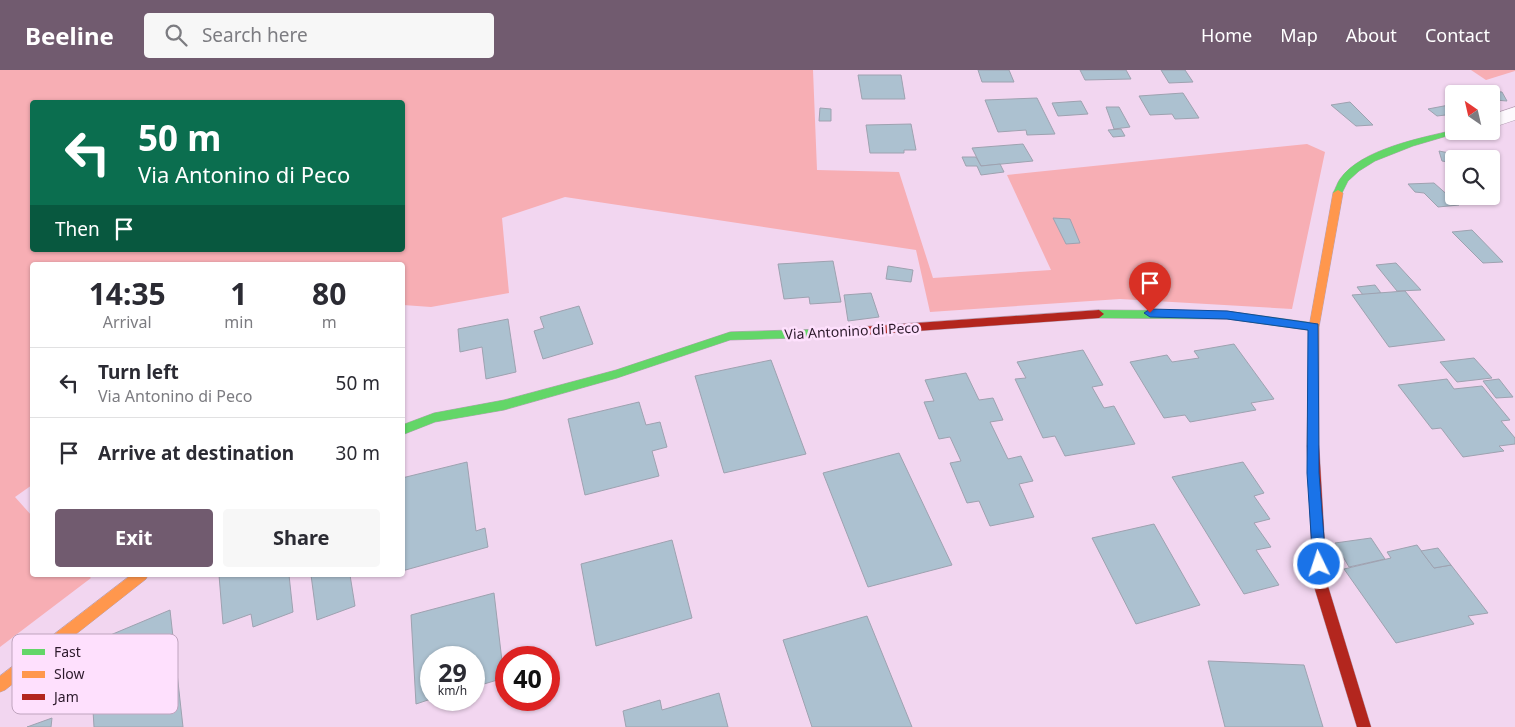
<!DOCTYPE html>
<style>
:root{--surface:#fff;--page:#f7f7f7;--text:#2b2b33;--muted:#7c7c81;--line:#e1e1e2;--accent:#715b6f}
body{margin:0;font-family:"Noto Sans",sans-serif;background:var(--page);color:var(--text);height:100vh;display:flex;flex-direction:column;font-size:19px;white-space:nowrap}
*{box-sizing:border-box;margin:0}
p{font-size:16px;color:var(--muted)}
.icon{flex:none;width:28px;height:28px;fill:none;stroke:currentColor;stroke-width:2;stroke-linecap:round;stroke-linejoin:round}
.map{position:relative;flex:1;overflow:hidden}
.panel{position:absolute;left:30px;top:192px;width:375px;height:315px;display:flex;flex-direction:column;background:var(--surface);border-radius:5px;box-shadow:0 1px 4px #0004}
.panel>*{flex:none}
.banner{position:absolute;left:30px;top:30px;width:375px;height:152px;border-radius:5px;box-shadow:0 1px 4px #0004;background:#0b6e4f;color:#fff;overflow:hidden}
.needle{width:32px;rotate:326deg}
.fabs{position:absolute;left:1445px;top:15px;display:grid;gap:10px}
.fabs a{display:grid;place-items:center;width:55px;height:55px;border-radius:5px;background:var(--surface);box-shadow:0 1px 4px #0004;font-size:25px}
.speed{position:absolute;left:420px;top:576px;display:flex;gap:10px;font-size:25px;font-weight:700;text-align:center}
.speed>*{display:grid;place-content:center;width:65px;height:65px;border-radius:50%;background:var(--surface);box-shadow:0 1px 4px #0004;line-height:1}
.speed small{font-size:12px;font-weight:400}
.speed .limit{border:8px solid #d22;background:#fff;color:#111}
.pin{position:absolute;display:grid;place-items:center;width:42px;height:42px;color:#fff;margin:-51px -21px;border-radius:50% 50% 50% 0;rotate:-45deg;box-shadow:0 0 5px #0007}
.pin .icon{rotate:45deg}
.me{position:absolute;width:55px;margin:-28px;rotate:356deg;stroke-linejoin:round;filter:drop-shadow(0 0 4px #0008)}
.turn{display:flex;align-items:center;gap:18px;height:105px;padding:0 25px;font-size:22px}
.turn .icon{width:65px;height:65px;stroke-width:2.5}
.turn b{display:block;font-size:35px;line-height:42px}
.then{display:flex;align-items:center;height:48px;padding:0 25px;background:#0003;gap:10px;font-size:19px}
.eta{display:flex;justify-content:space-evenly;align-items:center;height:85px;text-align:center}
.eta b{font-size:30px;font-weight:700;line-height:35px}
.cta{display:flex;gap:10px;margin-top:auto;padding:10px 25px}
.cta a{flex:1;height:58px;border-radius:5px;background:var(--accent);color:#fff;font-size:20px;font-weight:700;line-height:58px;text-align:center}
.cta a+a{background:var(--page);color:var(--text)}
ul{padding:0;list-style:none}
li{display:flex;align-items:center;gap:15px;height:70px;padding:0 25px;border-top:1px solid var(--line)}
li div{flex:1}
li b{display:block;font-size:19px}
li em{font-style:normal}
header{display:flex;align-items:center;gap:30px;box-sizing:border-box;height:70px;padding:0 25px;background:var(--accent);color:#fff}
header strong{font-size:24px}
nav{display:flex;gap:28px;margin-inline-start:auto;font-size:18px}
.search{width:350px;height:45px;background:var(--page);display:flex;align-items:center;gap:12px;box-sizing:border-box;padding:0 18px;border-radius:5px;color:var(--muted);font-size:19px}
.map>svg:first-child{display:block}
</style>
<header>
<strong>Beeline</strong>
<div class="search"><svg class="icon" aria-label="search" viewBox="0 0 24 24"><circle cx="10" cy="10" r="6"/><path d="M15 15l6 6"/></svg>Search here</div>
<nav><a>Home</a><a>Map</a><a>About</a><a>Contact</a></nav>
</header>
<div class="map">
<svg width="1515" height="657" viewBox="0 0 1515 657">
<rect width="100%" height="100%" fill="#f2d6f0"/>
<g fill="#f7aeb4" fill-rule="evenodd">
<path d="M0,0H813L817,100L899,102L933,208L1051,200L1007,105L1307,74L1325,82L1292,239L1120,229L930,242L916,180L565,127L502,148L509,223L431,237L403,235L402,195H32V415L15,427L32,446V505H88L91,508L0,577ZM32,32H402V180H32Z"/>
<path d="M1471,0H1515V1L1486,10Z"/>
</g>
<g fill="#acc1d0" stroke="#9ea2b0">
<path d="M978,0H1009L1014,12H982Z"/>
<path d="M1080,0H1126L1131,9L1085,10Z"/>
<path d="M1161,0H1185L1193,12L1169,13Z"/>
<path d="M858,5H901L905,29H862Z"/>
<path d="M1490,21L1502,22L1507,31L1495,30Z"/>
<path d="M1183,23L1199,48L1175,49L1172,44L1150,45L1139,26Z"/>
<path d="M1037,28L1055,64L1027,65L1026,60L998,62L985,30Z"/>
<path d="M1081,31L1088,44L1058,46L1052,33Z"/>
<path d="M1350,32L1373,55L1356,56L1331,35Z"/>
<path d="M1449,35L1454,38V44L1437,46L1428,39Z"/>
<path d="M1106,37H1119L1130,57L1114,59Z"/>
<path d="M820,38L831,39V51H819Z"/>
<path d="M911,54L916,80H904V83H870L866,55Z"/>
<path d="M1121,59L1125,66L1113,67L1108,60Z"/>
<path d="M1023,74L1033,91L981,96L972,78Z"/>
<path d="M1439,81L1464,86L1465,89H1454V93L1442,91Z"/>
<path d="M962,87H976L981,96L1000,94L1004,102L981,105L977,96H966Z"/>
<path d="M1434,113L1459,135L1438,137L1424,123L1415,122L1408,114Z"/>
<path d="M1053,148L1070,149L1080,173L1066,174Z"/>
<path d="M1472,160L1503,192L1483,193L1452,162Z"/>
<path d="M833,191L841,232L810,234L809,227L784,229L778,194Z"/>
<path d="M1396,193L1421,220L1397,221L1376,195Z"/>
<path d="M888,196L913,200L911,212L886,209Z"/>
<path d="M1375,215L1381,223L1363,225L1357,217Z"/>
<path d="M1405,221L1445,270L1389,277L1352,225Z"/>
<path d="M871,223L879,247L848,251L844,225Z"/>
<path d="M579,236L593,274L543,289L534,261L544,258L540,247Z"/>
<path d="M508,249L516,302L486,309L482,277L460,282L458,259Z"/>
<path d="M1234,274L1274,329L1251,333L1256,340L1190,352L1185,345L1164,348L1130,292L1167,285L1172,292L1199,288L1194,281Z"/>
<path d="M1083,280L1103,315L1092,317L1104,338L1114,336L1135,374L1065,386L1055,366L1043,368L1015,309L1026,308L1017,292Z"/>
<path d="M1474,288L1492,308L1457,312L1440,292Z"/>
<path d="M771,290L806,384L724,403L695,306Z"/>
<path d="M966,303L979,330L993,328L1003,350L990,352L1008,389L1021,386L1033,411L1019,414L1034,447L990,456L979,431L967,433L950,393L961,391L950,367L939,369L924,332L934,331L925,310Z"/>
<path d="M1447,309L1454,319L1482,316L1510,350L1501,351L1515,368V374L1499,376L1504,381L1463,387L1441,358L1432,359L1398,315Z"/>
<path d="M1499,309L1513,327L1496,328L1483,311Z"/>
<path d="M639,332L646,355L660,352L667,377L652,381L659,406L585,425L568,349Z"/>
<path d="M899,383L952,495L868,517L823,403Z"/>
<path d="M467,392L476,461L485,458L488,477L402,501V408Z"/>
<path d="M1243,392L1264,423L1254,426L1270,449L1254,453L1271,477L1256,480L1279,515L1244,524L1172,407Z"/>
<path d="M1154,454L1200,535L1136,554L1092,468Z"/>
<path d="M1371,468L1385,489L1349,497L1335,473Z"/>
<path d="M672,470L692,548L596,576L581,494Z"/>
<path d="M1417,475L1434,498L1451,495L1488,543L1468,546L1474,554L1396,573L1344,499L1391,488L1387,482Z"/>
<path d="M1438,478L1451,495L1434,498L1421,481Z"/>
<path d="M219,505H289L293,542L253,557L251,544L223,554Z"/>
<path d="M311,505H350L355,536L317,550Z"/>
<path d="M494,523L504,608L474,617V588H431V629L416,634L411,545Z"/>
<path d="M170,540L183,657H94L89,574Z"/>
<path d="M867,546L912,657H812L783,570Z"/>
<path d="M1208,591L1304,595L1323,657H1225Z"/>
<path d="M719,623L728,657H626L623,641L660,630L662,640Z"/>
<path d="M52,648L51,657H27Z"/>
</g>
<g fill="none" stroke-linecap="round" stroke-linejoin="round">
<g stroke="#b7a1b6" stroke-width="1">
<path id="street" d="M1515,37V50L1491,58V45Z"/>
</g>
<g stroke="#b7a1b6" stroke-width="1">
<g id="fast">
<path d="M1454,60L1464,61L1413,76L1375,91L1359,101L1348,111L1341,125L1338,126L1333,123C1336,118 1337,113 1340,109C1361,79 1421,68 1454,60Z"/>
<path d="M1099,240L1227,241L1314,253L1319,257L1314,261L1227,249L1099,248L1094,244Z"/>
<path d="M832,259L837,263L832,267L730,270L617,308L504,340L435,352L402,365V355L434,343L504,330L616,300L730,262Z"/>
</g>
</g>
<g stroke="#b7a1b6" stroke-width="1">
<g id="slow">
<path d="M1338,120L1343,123L1319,257V376L1317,379L1313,381L1309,379L1307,376L1309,257L1333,123Z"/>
<path d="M131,505H148L146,509L5,620L0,622V606Z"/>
</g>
</g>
<g stroke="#b7a1b6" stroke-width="1">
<g id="jam">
<path d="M1099,240L1104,244L1099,248L832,267L827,263L832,259Z"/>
<path d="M1313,371L1317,373L1319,376L1327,513L1371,657H1357L1313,513L1307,376L1309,373Z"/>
</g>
</g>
<use href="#street" fill="#fdf9fd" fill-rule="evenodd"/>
<use href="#fast" fill="#63d668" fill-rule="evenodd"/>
<use href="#slow" fill="#ff974d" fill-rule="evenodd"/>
<use href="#jam" fill="#b3261e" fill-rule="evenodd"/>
</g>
<path fill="#1a73e8" stroke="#114b97" d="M1150,239L1227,241L1318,254L1319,403L1326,494L1324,499L1319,500L1314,499L1313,494L1307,403L1308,260L1227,249L1150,247L1144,243Z"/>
<g text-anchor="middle" stroke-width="5" stroke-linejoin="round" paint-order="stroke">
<g font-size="14" fill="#2b192a" stroke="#fee0fd">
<text transform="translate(852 261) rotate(-3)" y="5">Via Antonino di Peco</text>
</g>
</g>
<rect x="12" y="564" width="166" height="80" rx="8" fill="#fee0fd" stroke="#bfa4be" stroke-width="1"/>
<rect x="22" y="579" width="23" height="6" fill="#63d668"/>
<rect x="22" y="601" width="23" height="7" fill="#ff974d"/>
<rect x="22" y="624" width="23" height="6" fill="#b3261e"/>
<g font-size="14" fill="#2b192a">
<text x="54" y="587">Fast</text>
<text x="54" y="609">Slow</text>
<text x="54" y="632">Jam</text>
</g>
</svg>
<div class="fabs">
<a><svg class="needle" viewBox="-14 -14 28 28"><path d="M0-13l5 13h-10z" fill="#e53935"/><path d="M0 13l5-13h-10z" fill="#7c7c81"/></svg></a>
<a><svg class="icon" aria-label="search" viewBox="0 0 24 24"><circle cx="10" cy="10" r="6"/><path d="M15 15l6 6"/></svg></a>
</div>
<div class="speed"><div>29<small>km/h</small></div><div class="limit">40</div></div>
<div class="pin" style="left:1150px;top:243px;background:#d93025"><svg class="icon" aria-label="arrive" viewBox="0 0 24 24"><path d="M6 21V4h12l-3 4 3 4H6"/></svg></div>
<svg class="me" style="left:1319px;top:494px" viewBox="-20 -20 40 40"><circle r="17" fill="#1a73e8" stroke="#fff" stroke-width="3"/><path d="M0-11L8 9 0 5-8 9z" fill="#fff"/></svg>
<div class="banner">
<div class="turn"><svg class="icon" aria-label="left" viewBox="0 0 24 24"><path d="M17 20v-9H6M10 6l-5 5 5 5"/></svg><div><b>50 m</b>Via Antonino di Peco</div></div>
<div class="then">Then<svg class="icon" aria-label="arrive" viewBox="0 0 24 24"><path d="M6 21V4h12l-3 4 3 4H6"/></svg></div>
</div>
<section class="panel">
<div class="eta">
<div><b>14:35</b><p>Arrival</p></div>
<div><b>1</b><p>min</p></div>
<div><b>80</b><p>m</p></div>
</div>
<ul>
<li><svg class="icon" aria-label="left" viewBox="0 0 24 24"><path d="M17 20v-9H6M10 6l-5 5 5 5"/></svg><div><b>Turn left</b><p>Via Antonino di Peco</p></div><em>50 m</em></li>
<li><svg class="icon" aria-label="arrive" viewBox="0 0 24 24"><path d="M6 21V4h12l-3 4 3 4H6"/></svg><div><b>Arrive at destination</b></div><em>30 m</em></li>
</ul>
<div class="cta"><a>Exit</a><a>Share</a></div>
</section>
</div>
